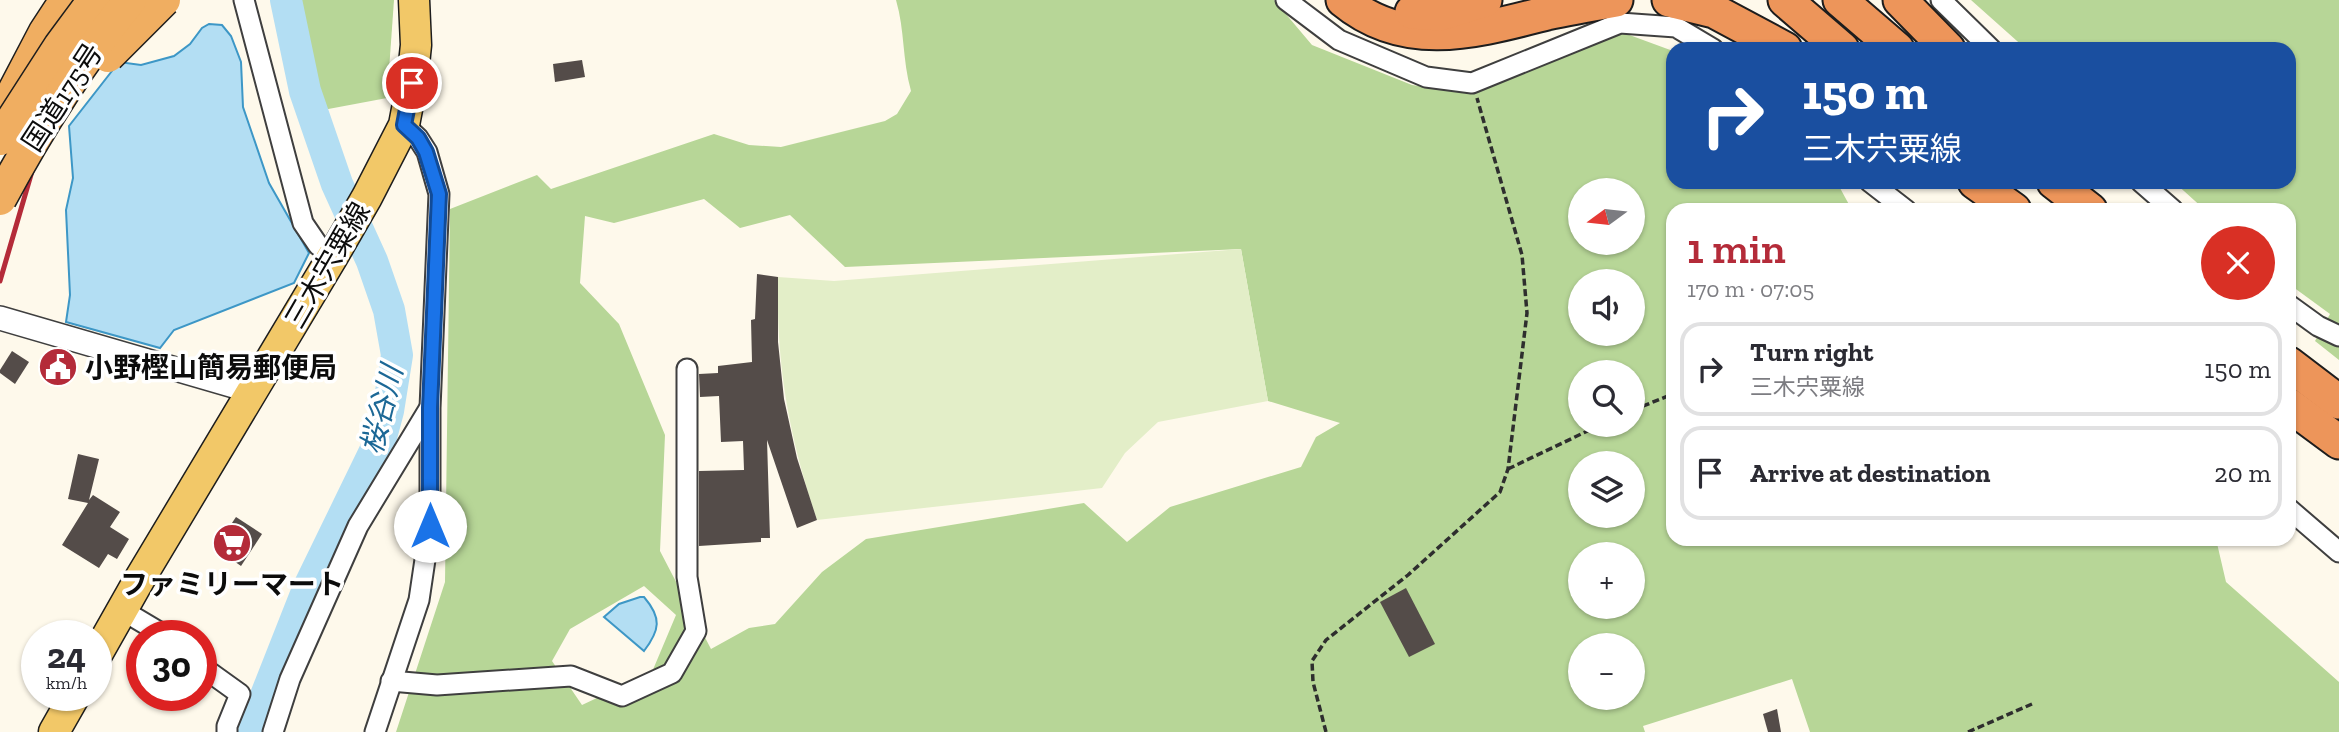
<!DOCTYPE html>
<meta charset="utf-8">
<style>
:root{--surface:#fff;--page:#f2f2f3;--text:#2b2b33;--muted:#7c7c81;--line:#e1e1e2;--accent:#b42b39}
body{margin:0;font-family:"Zilla Slab","Noto Sans JP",serif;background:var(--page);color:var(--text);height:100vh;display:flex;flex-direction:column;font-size:26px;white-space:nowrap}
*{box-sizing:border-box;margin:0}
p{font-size:23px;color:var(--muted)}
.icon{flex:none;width:38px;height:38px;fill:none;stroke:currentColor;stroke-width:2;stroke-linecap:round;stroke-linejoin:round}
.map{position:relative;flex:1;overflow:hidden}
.sheet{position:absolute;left:1666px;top:203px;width:630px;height:343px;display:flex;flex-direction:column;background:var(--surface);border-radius:21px;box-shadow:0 2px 5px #0004}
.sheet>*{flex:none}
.banner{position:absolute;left:1666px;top:42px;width:630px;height:147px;border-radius:21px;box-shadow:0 2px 5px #0004;background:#1a4fa0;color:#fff;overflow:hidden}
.needle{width:46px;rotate:255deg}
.tools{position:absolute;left:1568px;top:178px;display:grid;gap:14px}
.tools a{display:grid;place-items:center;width:77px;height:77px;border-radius:50%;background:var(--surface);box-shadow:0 2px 5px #0004;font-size:35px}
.speed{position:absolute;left:21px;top:620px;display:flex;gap:14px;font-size:35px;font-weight:700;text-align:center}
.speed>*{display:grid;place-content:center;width:91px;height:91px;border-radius:50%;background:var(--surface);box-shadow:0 2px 5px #0004;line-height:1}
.speed small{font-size:18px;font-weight:400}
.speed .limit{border:10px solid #d22;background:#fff;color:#111}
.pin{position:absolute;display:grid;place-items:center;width:60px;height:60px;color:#fff;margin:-30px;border:4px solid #fff;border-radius:50%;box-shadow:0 2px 7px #0007}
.me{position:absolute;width:77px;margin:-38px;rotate:0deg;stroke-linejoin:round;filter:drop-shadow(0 0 5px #0008)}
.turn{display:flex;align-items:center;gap:24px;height:147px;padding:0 21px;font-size:32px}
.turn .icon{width:91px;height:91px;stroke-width:2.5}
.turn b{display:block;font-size:49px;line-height:60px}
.round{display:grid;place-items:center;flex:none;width:74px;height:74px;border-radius:37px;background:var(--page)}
.headline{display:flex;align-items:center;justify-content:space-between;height:119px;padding:0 21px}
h1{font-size:42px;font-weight:600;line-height:52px;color:var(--accent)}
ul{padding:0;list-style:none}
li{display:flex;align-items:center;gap:21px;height:94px;margin:0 14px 10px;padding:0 7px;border:4px solid var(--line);border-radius:21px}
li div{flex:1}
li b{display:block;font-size:26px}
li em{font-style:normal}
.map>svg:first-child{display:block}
</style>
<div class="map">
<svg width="2339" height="732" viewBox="0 0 2339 732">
<rect width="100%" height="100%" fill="#fef9eb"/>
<g fill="#b7d697" fill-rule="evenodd">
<path d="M294,0H394L387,98L323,110L300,31Z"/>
<path d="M896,0H1274L1312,45L1412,85L1458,92L1624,33L1673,51V182H1834L1840,188L1852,210H1673V539H2216L2226,582L2339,682V732H1810L1792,679L1643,726L1645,732H396L445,582L450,209L537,175L551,189L714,134L749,145L781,147L885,121L897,114L911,91C902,59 905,31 896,0ZM1580,191H1633V243H1580ZM704,199L740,228L790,215L845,267L1241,249L1268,401L1340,423L1316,437L1301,467L1170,507L1127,542L1084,503L866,539L822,572L775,624L749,628L711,649L660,551L665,435L619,324L580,283L585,216L614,223ZM1580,282H1633V334H1580ZM1580,373H1633V425H1580ZM1580,464H1633V516H1580ZM1580,555H1633V607H1580ZM644,586L676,615L652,672L582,705L552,661L570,629ZM1580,646H1633V698H1580Z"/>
<path d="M1971,0H2339V360L2315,341L2330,314L2289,284V210H2205L2174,182H2289V49H2026Z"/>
</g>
<path fill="#e3eec8" d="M1241,249L1268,401L1158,422L1125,453L1102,488L817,520C789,436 776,366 778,277L834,281Z"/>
<g fill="#b3def3" stroke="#3d97c6" stroke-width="2">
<path d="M209,24L222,25L231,36L241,62L243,107L269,183L309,253L294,283L174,330L160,348L66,322L70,295L66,210L73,178L69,126L119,62L141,65L174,56L190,44L202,28Z"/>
<path d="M640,597H644C662,618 660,630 644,651L604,617L619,604Z"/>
</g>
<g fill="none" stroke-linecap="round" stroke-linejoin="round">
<path stroke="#b3def3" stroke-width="32" d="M254,732L256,721L308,589L380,441L388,411L397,355L389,310L372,261L337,184L305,91L286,0"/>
</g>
<g fill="#544c49">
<path d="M582,60L585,77L555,82L553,64Z"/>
<path d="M757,274L778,277V342L784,399L797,458L817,520L797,528L767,440L770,538H761V542L699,546V471L744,470L743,441L721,442L719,396L700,397L699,374L718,373V366L752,362L751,320L755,319Z"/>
<path d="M12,351L29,362L15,384L0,373V370Z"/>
<path d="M78,454L99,459L89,500L93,495L120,512L110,527L129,539L117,559L108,554L99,568L62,545L88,503L68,499Z"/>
<path d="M236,517L262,534L241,566L215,548Z"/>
<path d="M1406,588L1435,644L1409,657L1380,602Z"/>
<path d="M1777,709L1781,732H1768L1763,714Z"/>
</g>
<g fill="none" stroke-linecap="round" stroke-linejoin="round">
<g stroke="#3f3f3f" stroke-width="23">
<g id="minor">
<path d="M244,0L303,223L318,245L333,256"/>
<path d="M1286,0L1339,40L1426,77L1472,83L1620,23L1676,27L1713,49"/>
<path d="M1941,0L1991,49"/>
<path d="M1870,182L1906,210"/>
<path d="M2141,182L2173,210"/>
<path d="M2289,305L2318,326L2339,336"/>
<path d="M2289,509L2339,552"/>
<path d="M122,610L164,635"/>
<path d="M201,666L240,694L227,726V732"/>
<path d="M391,681L437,685L571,676L622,696L672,673L696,631L687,577V369"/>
<path d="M273,732L290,679L358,526L429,409"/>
<path d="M375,732L419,600L430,526V408L439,194L427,152L418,138L404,125"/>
</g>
</g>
<g stroke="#3f3f3f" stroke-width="26">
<path id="tertiary" d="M0,318L251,391"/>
</g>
<g stroke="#1d1d1d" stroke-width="33">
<g id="primary">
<path d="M96,656L139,580L333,256L367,197L404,125L412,83L416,45L414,0"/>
<path d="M54,732L75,695"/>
</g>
</g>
<g stroke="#1d1d1d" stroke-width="35">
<path id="trunk" d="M0,118L45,32L66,0"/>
</g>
<g stroke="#1d1d1d" stroke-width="37">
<g id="motorway">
<path d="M1343,0C1406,52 1476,31 1547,13C1570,8 1593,4 1616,0"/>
<path d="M1669,0L1714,11L1785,49"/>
<path d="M1785,0L1842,49"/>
<path d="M1840,0L1897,49"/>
<path d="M1900,0L1948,49"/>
<path d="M1412,12L1440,14L1485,0"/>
<path d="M1975,182L2014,210"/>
<path d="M2054,182L2090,210"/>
<path d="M2289,364L2339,402"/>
<path d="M2289,405L2339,442"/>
</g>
</g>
<g stroke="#2e2e2e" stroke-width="3.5" stroke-dasharray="7 3.5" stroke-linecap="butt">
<path d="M1633,410L1673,394"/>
<path d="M1508,469L1600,425"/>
<path d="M1326,732L1313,682L1312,661L1326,640L1408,575L1500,492L1508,469L1527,313L1522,255L1477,98"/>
<path d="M1968,732L2032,704"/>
</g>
<use href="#minor" stroke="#fff" stroke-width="19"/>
<use href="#tertiary" stroke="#fff" stroke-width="23"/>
<use href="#primary" stroke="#f2c868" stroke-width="30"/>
<use href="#trunk" stroke="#f0ae61" stroke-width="32"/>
<use href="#motorway" stroke="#ed955a" stroke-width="33"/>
<path stroke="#b42b39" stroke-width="5" d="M0,281L82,0"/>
<g stroke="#1d1d1d" stroke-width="35" stroke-linecap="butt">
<g id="trunk-bridge">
<path d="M108,56L164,0"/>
<path d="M0,139L60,46L94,0"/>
<path d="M0,199C38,128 80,62 130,0"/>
</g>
</g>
<use href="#trunk-bridge" stroke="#f0ae61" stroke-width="32"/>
</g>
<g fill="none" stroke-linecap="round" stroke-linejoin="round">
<g stroke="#114b97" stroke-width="18">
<path id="route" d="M412,83L404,125L418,138L426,152L439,194L430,408V526"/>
</g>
<use href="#route" stroke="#1a73e8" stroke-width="12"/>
</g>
<defs>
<g id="civic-disc" transform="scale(2.0125)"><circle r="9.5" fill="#b42b39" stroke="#fff"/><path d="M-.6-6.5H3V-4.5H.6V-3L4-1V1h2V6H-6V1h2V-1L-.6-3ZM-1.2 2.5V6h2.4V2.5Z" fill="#fff"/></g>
<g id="supermarket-disc" transform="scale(2.0125)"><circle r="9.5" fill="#b42b39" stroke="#fff"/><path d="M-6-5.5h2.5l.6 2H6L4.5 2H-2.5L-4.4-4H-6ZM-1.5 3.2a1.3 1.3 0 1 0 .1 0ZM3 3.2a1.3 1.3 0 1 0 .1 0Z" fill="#fff"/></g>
</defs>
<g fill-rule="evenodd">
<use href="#civic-disc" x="58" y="367"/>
<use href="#supermarket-disc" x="232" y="543"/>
</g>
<g text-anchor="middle" stroke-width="7" stroke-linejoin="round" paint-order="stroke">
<g font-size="28" fill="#0c0c0c" stroke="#fff">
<text transform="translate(62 97) rotate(-57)" y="10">国道175号</text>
<text transform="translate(327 265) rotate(-60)" y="10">三木宍粟線</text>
</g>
<g font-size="28" font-weight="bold" fill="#0c0c0c" stroke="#fff" text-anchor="start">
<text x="85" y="377">小野樫山簡易郵便局</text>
<text x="232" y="594" text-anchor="middle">ファミリーマート</text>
</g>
<g font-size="30" font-style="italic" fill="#1c6896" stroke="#fff">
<text transform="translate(382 410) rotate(-76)" y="10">桜谷川</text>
</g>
</g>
</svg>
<div class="tools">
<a><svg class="needle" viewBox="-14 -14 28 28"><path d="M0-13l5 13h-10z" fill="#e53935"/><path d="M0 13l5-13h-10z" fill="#7c7c81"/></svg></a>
<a><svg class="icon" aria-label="sound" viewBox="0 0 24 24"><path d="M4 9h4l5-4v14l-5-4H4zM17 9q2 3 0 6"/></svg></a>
<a><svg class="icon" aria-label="search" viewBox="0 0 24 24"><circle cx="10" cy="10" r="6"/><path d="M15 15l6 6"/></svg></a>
<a><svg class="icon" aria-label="layers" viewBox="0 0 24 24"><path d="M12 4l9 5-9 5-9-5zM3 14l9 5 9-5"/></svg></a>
<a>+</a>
<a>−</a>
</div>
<div class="speed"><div>24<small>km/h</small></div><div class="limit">30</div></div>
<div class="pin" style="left:412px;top:83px;background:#d93025"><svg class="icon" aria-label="arrive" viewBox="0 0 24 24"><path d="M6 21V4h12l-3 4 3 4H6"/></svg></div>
<svg class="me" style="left:430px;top:526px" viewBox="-20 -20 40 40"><circle r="19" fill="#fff"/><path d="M0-13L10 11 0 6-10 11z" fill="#1a73e8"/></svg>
<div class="banner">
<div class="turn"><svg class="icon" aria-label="right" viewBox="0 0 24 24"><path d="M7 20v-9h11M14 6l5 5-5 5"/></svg><div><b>150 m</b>三木宍粟線</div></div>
</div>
<section class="sheet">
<div class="headline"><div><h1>1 min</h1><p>170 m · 07:05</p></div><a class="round" style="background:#d93025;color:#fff"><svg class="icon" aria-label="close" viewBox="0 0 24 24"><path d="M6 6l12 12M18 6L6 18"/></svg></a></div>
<ul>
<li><svg class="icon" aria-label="right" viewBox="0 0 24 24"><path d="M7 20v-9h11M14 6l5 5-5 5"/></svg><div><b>Turn right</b><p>三木宍粟線</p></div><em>150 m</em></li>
<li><svg class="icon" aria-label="arrive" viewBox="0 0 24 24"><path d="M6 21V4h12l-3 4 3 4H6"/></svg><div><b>Arrive at destination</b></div><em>20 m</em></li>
</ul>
</section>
</div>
